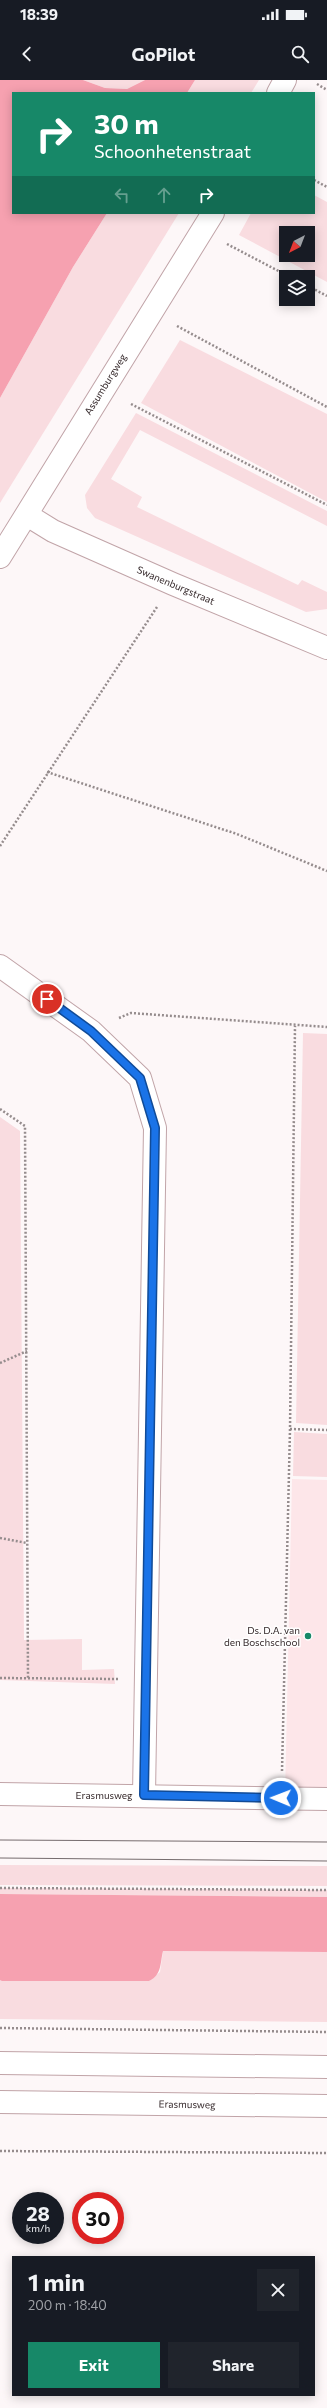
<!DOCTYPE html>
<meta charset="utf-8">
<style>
:root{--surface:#171b24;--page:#20242c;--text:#f1f3f6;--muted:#9ea1a6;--accent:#178868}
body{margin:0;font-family:Commissioner,sans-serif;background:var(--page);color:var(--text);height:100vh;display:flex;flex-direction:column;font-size:15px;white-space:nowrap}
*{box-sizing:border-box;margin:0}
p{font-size:13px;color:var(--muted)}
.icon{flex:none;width:22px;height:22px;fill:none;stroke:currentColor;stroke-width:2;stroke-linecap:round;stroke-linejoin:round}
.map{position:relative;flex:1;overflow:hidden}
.sheet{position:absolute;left:12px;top:2176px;width:303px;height:140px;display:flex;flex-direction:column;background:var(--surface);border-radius:0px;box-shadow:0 2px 10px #0003}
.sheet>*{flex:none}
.top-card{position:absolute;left:12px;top:12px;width:303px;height:122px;border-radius:0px;box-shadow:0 2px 10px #0003;background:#178868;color:#fff;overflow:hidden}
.needle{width:26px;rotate:222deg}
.controls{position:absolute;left:279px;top:146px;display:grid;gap:8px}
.controls a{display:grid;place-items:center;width:36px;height:36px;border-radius:0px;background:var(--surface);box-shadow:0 2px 10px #0003;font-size:20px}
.speed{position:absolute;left:12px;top:2112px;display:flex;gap:8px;font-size:20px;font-weight:700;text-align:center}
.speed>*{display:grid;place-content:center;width:52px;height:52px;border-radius:50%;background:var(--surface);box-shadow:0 2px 10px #0003;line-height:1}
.speed small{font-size:10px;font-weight:400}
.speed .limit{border:6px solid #d22;background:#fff;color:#111}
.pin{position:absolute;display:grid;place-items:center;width:34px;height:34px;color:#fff;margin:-17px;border:2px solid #fff;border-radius:50%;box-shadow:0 1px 4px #0007}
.me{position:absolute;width:44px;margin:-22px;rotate:271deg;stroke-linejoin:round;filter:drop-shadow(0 0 3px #0008)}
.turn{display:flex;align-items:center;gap:14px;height:84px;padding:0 16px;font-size:18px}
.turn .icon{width:52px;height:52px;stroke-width:2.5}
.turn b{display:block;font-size:28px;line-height:34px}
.lanes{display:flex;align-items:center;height:38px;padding:0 16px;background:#0003;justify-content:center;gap:20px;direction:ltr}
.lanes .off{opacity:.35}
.round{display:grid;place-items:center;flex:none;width:42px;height:42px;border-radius:0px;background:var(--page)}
.headline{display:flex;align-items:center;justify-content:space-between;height:68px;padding:0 16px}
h1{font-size:24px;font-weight:700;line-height:30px}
.primary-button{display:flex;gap:8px;margin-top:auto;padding:8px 16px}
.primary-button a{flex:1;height:46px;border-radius:0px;background:var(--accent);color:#fff;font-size:16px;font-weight:700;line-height:46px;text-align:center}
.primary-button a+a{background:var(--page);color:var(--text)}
.status{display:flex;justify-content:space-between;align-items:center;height:28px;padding:0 20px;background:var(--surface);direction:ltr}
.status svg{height:11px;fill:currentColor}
header{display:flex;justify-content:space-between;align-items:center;height:52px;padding:0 16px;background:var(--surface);font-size:18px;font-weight:700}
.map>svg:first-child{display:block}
</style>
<div class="status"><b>18:39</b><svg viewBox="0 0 49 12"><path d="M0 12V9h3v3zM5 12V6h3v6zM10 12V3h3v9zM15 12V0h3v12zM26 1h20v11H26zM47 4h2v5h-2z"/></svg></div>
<header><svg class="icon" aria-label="back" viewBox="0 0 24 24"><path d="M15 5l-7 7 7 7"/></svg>GoPilot<svg class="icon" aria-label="search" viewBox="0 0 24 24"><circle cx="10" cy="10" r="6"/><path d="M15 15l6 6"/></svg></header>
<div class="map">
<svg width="327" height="2328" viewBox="0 0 327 2328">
<rect width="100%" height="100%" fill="#fdf7f8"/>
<path fill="#fde6e9" d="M292,1399L327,1400V1712L285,1715Z"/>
<g fill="#f9dce0" fill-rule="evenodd">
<path d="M83,0H145L127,9L105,8Z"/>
<path d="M195,0H259L251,13H187Z"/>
<path d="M314,115L327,122V202L239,155L251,133H314ZM286,153H308V175H286Z"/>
<path d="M107,133H179L0,423V318L73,187Z"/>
<path d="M180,260L327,334V422L141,323Z"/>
<path d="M136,333L327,431V446L140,350L111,399L142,417L137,427L298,505L302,500L327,512V529L306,532L95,438L87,428L85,415Z"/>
<path d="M303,953L327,954V1345L296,1343Z"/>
<path d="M0,1037L20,1051L24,1560L82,1559V1590L114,1589L115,1604L0,1600Z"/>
<path d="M294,1352L327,1354V1397L293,1396Z"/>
<path d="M0,1785L327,1786V1806L0,1805Z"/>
<path d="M0,1808L327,1810V1817L0,1814Z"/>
<path d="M163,1871L327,1872V1942L0,1939V1900L149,1901L160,1892Z"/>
</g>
<g fill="#f6a1b0">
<path d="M0,0H83L105,8L127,9L145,0H195L187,13H13V133H107L73,187L0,318Z"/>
<path d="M0,1814L327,1817V1872L163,1871C160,1883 162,1895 149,1901H2L0,1900Z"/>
</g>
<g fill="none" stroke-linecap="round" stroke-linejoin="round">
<g stroke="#c1a4a8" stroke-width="24">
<g id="street">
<path d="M278,13L285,0"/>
<path d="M27,435L53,451L173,504L327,568"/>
<path d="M0,477L213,133"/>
<path d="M0,886L91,951L140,998L155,1048L144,1715"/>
<path d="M0,1714L327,1719"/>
</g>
</g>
<g stroke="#c1a4a8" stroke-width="24">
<g id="secondary">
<path d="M0,1983L327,1987"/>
<path d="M0,2022L327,2026"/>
</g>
</g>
<g stroke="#958c8d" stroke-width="2.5" stroke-dasharray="2 2" stroke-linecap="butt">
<path d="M317,4L327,10"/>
<path d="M314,100L327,107"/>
<path d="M227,164L290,197"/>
<path d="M308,206L327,216"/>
<path d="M177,246L327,327"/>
<path d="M131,324L327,425"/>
<path d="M47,692L237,754L327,791"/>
<path d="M0,766L157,527"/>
<path d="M119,938L131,933L327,947"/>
<path d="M0,1029L25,1046L28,1598"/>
<path d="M0,1283L27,1271"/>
<path d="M290,1349L327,1350"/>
<path d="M0,1458L27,1463"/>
<path d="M0,1598L118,1599"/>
<path d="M282,1691L290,1349L295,946"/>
<path d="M0,1808L327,1810"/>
<path d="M0,1948L327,1952"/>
<path d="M0,2071L327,2073"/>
</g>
<use href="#street" stroke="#fff" stroke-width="22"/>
<use href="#secondary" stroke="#fff" stroke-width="22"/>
<g stroke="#766c6e" stroke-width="1">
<path d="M0,1760L327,1762"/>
<path d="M0,1778L327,1781"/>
</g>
</g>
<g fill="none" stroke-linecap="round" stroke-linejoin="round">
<g stroke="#114b97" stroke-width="10">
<path id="route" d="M47,919L91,951L140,998L155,1048L144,1715L281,1718"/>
</g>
<use href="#route" stroke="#1a73e8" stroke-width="7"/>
</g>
<circle fill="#178868" stroke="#fff" stroke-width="1.5" cx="308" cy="1556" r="4"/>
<g text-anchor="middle" stroke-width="3" stroke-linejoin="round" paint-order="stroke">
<g font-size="10" fill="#362a2c" stroke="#fff">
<text transform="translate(105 304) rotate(-58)" y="4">Assumburgweg</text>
<text transform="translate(176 505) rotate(23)" y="4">Swanenburgstraat</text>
<text x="104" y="1719">Erasmusweg</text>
<text transform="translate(187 2024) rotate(1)" y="4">Erasmusweg</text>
</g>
<g font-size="10" fill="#362a2c" stroke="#fff" text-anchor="end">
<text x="300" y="1554">Ds. D.A. van<tspan x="300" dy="12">den Boschschool</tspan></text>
</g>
</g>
</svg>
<div class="controls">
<a><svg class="needle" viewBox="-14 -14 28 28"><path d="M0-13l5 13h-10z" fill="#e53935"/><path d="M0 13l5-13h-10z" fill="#9ea1a6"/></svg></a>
<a><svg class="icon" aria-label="layers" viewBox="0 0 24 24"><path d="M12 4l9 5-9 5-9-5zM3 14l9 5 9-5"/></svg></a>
</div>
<div class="speed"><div>28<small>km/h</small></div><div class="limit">30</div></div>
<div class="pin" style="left:47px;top:919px;background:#d93025"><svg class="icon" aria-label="arrive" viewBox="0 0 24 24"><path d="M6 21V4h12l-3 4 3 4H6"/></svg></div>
<svg class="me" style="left:281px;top:1718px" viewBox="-20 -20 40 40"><circle r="17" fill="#1a73e8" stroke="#fff" stroke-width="3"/><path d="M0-11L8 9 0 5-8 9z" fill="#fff"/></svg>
<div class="top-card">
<div class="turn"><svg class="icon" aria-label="right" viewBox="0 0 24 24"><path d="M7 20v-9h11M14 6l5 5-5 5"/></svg><div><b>30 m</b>Schoonhetenstraat</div></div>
<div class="lanes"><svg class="icon off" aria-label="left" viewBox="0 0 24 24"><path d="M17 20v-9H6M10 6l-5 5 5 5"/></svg><svg class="icon off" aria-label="ahead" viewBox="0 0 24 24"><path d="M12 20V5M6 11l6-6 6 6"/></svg><svg class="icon" aria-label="right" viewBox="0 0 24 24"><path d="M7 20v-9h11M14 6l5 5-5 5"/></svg></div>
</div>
<section class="sheet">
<div class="headline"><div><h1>1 min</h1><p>200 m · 18:40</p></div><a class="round"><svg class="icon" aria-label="close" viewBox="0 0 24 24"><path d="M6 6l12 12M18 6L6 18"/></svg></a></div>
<div class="primary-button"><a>Exit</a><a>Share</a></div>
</section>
</div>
